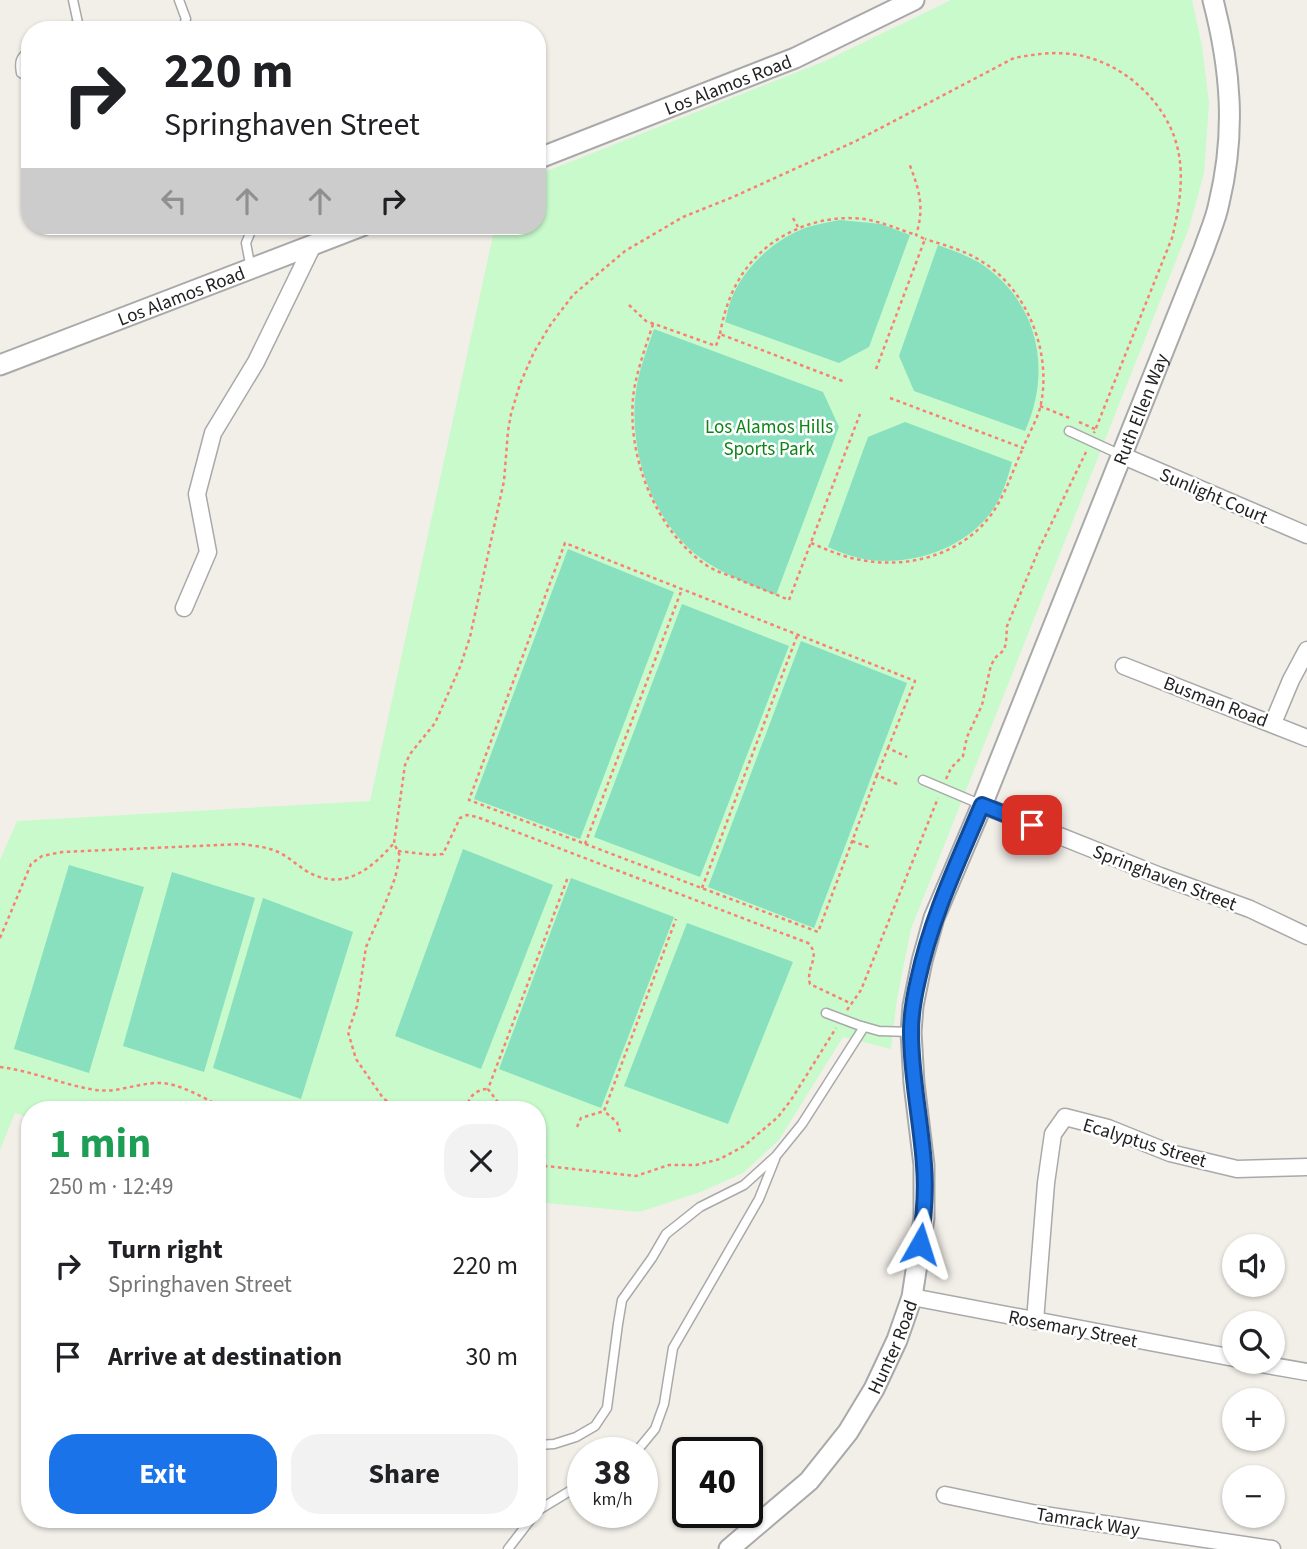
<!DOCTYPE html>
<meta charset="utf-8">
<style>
:root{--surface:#fff;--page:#f2f2f2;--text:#202124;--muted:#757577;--accent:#1a73e8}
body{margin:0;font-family:"Source Sans 3",sans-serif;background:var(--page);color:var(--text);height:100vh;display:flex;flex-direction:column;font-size:26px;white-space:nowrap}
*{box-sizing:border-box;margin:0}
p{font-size:23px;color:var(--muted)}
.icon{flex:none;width:38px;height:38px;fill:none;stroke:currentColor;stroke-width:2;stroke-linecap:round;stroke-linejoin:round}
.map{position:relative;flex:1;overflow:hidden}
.drawer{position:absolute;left:21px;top:1101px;width:525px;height:427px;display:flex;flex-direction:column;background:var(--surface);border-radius:28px;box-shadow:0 2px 5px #0004}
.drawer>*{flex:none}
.hud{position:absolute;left:21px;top:21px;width:525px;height:214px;border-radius:28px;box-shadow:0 2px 5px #0004;background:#fff;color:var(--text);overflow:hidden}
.controls{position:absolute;left:1222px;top:1234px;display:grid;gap:14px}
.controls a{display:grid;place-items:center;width:63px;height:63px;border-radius:50%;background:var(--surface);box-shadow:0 2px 5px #0004;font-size:35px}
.speed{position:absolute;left:567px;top:1437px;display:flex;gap:14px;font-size:35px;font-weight:700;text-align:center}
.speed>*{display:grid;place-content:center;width:91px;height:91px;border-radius:50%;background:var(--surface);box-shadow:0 2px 5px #0004;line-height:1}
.speed small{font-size:18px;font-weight:400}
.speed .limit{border:4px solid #111;border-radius:10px;background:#fff;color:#111}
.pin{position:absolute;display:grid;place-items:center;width:60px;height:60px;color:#fff;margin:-30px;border-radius:14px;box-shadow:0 4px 10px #0006}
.me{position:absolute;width:77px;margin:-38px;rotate:6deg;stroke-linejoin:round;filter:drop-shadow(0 0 5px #0008)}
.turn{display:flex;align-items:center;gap:24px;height:147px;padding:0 28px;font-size:32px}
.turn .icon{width:91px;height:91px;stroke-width:2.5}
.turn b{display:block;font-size:49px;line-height:60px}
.lanes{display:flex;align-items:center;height:66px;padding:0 28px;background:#0003;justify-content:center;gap:35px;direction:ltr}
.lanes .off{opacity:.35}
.round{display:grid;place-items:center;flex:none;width:74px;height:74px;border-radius:28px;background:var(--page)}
.overview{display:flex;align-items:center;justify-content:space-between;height:119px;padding:0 28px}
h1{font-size:42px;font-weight:700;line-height:52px;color:#1e9e55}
.cta{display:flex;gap:14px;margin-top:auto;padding:14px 28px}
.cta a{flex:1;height:80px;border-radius:28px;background:var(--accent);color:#fff;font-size:28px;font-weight:700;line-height:80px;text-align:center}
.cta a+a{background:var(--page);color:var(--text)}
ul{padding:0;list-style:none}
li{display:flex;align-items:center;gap:21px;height:91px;padding:0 28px}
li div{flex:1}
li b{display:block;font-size:26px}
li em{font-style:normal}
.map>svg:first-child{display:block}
</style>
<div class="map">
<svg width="1307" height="1549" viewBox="0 0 1307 1549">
<rect width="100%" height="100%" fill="#f2efe9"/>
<path fill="#c8facc" d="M951,0H1192L1202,46L1209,104L1204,173L1189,228L911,929L897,999L891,1049L843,1037L779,1140L743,1173L701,1192L639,1212L537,1202V1110H30V1118L15,1113L0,1150V860L17,821L370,801L495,226H537V175L825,61Z"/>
<g fill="#88e0be">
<path d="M840,220L881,224L910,235L869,347L839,363L725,322C727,315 728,307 731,300C743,268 775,238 808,227C818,224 829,222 840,220Z"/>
<path d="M938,245C954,251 969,256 983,265C1039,304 1052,371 1025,431L914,391L899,356Z"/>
<path d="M654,329L823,392L839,427L776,595C748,583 718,573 694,553C650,515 628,448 636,391C639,369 647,350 654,329Z"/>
<path d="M905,422L1012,462C1007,481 1001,500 988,516C960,550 912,565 870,560C855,558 841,553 828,547L868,437Z"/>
<path d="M568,549L674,592L580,839L474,799Z"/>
<path d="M682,604L789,646L700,877L594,837Z"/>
<path d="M801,641L907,683L814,928L708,887Z"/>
<path d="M463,849L553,885L481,1069L395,1036Z"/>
<path d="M69,865L144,887L89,1073L14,1049Z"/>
<path d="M172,872L255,898L204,1072L123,1046Z"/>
<path d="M571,878L674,917L601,1108L499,1069Z"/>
<path d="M263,898L353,932L301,1099L213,1068Z"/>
<path d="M687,923L793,962L728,1124L624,1086Z"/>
</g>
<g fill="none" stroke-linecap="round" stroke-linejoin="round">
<g stroke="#a9a9a9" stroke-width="11">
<g id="service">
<path d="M179,0L186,19L182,30"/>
<path d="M66,30L78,23L73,0"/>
<path d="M30,51C20,57 19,62 21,73L30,78"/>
<path d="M251,269L246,243L253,226"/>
<path d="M1069,431L1121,455"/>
<path d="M923,780L982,805"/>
<path d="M826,1013L858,1025L879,1031L911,1032"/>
<path d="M537,1445L554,1444L576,1437L595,1426L607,1408L618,1324L622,1300L652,1258L666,1234L700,1207L744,1185L776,1156L802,1124L864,1027"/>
<path d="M636,1452L655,1429L664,1404L673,1348L759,1199L775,1159"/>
<path d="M537,1511L583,1483"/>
<path d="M508,1549L531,1519"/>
</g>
</g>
<g stroke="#a9a9a9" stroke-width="19">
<g id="minor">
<path d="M1121,455L1307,535"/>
<path d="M184,608L208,552L197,494L213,433L256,362L313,245"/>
<path d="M1124,666L1307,738"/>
<path d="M1273,723L1291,680L1307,650"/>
<path d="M982,805L1160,876L1250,909L1307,936"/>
<path d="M912,1297L1234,1358"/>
<path d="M1035,1321L1046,1183L1053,1134L1065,1117L1108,1128L1170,1153L1237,1169L1307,1167"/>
<path d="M1250,1362L1307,1372"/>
<path d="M945,1495L1037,1514L1272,1549"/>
</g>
</g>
<g stroke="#a9a9a9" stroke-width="23">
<g id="tertiary">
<path id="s1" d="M537,159L795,58L914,0"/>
<path id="s2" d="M0,365L362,226"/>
<path id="s3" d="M729,1549L809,1481L848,1432L874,1389L897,1340L912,1297L924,1218V1165L914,1083L911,1032L913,1006L922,961L934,918L982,805L1204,249C1209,234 1216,219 1219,203C1236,133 1231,69 1213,0"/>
</g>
</g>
<g stroke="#fa8072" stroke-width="2.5" stroke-dasharray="3.5 3.5" stroke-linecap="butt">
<path d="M793,218L798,227"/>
<path d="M629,305L646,321L716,346L720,334L845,382"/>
<path d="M653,324C646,346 638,367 634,390C625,452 654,529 706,565C716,572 729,575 740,580C756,587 773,593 789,600L860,414"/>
<path d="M720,334C723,317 728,299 737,283C761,238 814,213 864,219C882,222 898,229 916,235"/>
<path d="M876,369L925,239L916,235C925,207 919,189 909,163"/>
<path d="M890,398L1023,448C1028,435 1036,422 1040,408C1053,355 1028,289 981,261C964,250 944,245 925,239"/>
<path d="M1040,406L1072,419"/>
<path d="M1079,422L1095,429"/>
<path d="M811,543C830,551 848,559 868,561C914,568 966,552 993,512C1006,493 1013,470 1023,448"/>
<path d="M877,775L818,932L469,800L565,543L915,681L888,748"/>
<path d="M946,779L951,768L963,756L967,737L982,705L991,665L996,657L1004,650L1006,643L1007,626L1039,549L1086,452"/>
<path d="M897,784L877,775L888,748L907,757"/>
<path d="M852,841L871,848"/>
<path d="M585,844L682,589"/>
<path d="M398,851L432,855L443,854L460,818L467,815L477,817L808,943C822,956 805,968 810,984L852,1004"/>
<path d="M702,888L797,636"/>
<path d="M0,938L31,864L42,856L62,852L242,844C255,846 269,847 280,853C290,858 298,866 308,872C344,892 371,869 394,843"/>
<path d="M847,1010L861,990L938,798"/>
<path d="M0,1067C33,1071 63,1085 96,1090C116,1093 135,1084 156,1083C180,1082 205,1099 227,1110"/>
<path d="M468,1103C471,1094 479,1089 488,1089"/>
<path d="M398,1110L383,1098L356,1059L348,1032L357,1006L366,947L385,904L395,878L400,856L394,843L405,765L410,754L435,723L460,667L470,637L504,481L508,431L511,414L520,384L534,352L551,324L573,295L625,251L683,217L733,197L856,141L1014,58C1035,54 1057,51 1078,55C1121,63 1159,96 1174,136C1186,169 1180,205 1172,238L1094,433"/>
<path d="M498,1110L497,1101L488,1089L568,877"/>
<path d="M577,1127L581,1118L604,1111"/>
<path d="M620,1132L617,1122L604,1111L676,919"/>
<path d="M537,1165L636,1176L669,1165H696L720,1159L744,1146L778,1117L791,1100L836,1028"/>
</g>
<use href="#service" stroke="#fff" stroke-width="8"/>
<use href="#minor" stroke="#fff" stroke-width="16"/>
<use href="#tertiary" stroke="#fff" stroke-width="19"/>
</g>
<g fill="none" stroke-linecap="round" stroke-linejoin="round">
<g stroke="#114b97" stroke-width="18">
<path id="route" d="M920,1244C924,1218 926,1191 924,1165C921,1121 911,1077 911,1032C911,1014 914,997 918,980C931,918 958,862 982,805L1032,825"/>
</g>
<use href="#route" stroke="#1a73e8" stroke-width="12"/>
</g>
<g text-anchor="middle" stroke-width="5" stroke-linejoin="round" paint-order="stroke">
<g font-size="19" fill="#222" stroke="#fff">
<text dy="7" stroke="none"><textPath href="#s1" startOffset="205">Los Alamos Road</textPath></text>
<text dy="7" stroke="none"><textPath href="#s2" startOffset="194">Los Alamos Road</textPath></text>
<text dy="7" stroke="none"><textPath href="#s3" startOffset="1250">Ruth Ellen Way</textPath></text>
<text transform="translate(1214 495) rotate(23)" y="7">Sunlight Court</text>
<text transform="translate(1216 701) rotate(21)" y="7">Busman Road</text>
<text transform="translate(1165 877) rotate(21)" y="7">Springhaven Street</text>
<text transform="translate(1145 1142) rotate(17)" y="7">Ecalyptus Street</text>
<text transform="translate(1073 1328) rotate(11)" y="7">Rosemary Street</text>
<text dy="7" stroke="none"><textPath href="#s3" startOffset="264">Hunter Road</textPath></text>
<text transform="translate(1088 1521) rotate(9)" y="7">Tamrack Way</text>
</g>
<g font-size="19" fill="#0c8416" stroke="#fff">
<text x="769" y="433">Los Alamos Hills<tspan x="769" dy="22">Sports Park</tspan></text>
</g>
</g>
</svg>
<div class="controls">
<a><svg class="icon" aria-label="sound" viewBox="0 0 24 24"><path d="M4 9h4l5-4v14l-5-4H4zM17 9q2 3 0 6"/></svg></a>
<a><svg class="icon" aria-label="search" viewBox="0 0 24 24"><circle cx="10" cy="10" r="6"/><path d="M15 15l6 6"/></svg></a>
<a>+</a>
<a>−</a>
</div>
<div class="speed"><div>38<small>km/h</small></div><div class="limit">40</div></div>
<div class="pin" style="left:1032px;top:825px;background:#d93025"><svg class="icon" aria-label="arrive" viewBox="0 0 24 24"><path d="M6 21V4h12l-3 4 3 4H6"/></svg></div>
<svg class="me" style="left:920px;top:1244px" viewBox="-20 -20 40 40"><path d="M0-17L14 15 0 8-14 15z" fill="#1a73e8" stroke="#fff" stroke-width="4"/></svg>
<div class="hud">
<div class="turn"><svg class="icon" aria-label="right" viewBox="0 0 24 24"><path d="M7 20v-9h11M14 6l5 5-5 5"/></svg><div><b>220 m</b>Springhaven Street</div></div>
<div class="lanes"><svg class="icon off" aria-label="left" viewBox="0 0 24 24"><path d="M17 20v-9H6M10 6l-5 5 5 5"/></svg><svg class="icon off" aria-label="ahead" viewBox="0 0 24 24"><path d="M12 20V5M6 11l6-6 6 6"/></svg><svg class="icon off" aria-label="ahead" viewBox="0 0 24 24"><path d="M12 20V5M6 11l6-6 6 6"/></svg><svg class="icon" aria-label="right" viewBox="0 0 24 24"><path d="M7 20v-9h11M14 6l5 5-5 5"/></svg></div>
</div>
<section class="drawer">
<div class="overview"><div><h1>1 min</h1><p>250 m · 12:49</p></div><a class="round"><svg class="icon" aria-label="close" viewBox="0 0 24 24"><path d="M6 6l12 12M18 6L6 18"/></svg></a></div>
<ul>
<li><svg class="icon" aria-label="right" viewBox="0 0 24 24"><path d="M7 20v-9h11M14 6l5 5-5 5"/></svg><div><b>Turn right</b><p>Springhaven Street</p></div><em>220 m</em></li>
<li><svg class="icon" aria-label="arrive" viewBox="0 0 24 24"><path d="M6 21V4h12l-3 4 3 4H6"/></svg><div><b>Arrive at destination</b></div><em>30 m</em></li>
</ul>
<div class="cta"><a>Exit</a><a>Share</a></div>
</section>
</div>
